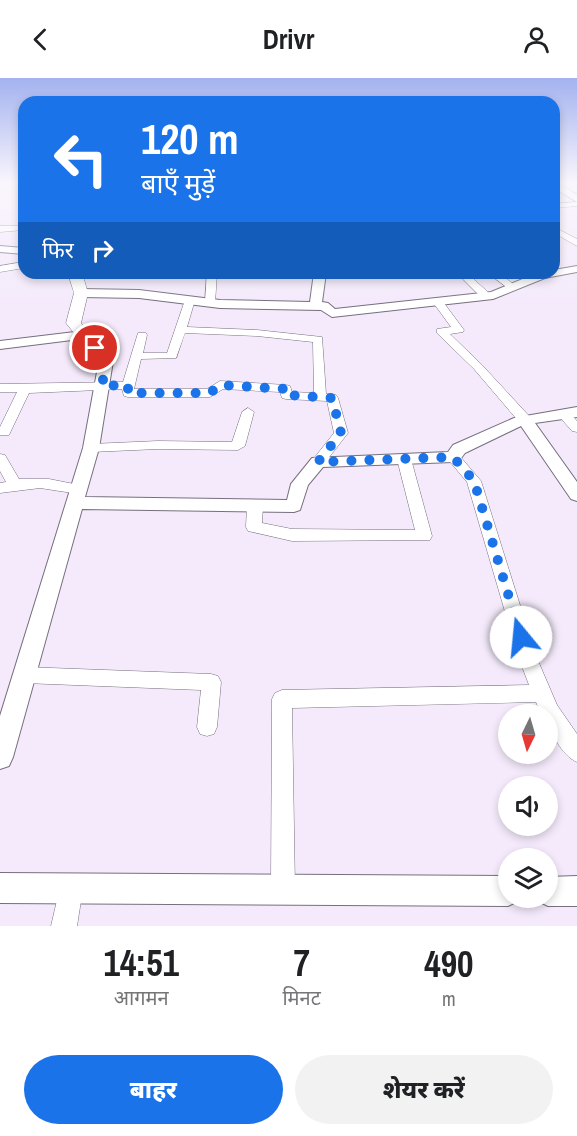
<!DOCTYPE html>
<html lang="hi">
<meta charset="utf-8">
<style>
:root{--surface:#fff;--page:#f2f2f2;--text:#202124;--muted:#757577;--accent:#1a73e8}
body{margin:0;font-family:"Archivo Narrow","Noto Sans Devanagari",sans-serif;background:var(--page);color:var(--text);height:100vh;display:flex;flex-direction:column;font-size:22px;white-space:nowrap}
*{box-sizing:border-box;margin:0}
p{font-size:20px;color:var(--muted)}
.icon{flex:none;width:33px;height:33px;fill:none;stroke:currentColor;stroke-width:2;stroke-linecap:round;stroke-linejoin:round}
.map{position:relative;height:848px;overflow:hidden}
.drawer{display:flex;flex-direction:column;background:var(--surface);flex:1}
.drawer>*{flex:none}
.guide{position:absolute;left:18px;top:18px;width:542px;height:183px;border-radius:18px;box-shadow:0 3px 9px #0003;background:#1a73e8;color:#fff;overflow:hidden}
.needle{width:39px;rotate:185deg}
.controls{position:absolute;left:498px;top:626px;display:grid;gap:12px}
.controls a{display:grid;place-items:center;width:60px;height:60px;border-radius:50%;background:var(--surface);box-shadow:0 3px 9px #0003;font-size:30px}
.pin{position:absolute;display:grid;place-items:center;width:51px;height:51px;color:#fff;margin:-26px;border:3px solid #fff;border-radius:50%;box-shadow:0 2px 6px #0007}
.me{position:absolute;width:66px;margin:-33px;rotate:343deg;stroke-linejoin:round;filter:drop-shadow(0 0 4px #0008)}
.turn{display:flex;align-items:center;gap:21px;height:126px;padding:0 24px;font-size:27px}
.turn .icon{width:78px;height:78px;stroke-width:2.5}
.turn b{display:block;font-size:42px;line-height:51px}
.then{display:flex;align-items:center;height:57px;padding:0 24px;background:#0003;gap:12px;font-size:22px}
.eta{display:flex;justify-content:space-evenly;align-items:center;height:102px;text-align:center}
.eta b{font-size:36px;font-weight:800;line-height:42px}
.primary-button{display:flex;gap:12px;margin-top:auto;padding:12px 24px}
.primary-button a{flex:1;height:69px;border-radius:36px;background:var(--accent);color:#fff;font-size:24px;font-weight:800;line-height:69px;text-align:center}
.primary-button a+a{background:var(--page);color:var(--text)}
header{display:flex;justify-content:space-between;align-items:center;height:78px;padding:0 24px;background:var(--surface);font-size:27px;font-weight:800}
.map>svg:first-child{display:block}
</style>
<header><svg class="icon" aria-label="back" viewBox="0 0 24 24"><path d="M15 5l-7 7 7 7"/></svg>Drivr<svg class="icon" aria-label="person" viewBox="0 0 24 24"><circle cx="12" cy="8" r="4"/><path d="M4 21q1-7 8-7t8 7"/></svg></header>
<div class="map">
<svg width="577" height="848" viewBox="0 0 577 848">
<rect width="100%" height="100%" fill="#f4eafb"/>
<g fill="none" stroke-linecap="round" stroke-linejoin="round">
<g stroke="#776f7d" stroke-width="1">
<g id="minor">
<path d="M577,124V128L554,130V126Z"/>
<path d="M21,145H24V152L0,154V148H19Z"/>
<path d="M554,149L577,161V168L554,155Z"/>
<path d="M24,184V190L0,194V188Z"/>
<path d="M207,195H217L215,225L210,228L205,225Z"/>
<path d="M457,195H467L490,216V220H482Z"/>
<path d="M488,195H499L517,209L509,211Z"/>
<path d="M190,219L195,222L187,249L257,252L322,259L326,316L336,317L338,320L348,355L323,387L318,388L311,384L334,355L327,323L286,321L282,320L280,314L223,311L210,319H128L124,318L122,311L29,315L9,357H0V349L17,314H0V306L123,304L138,255H146L147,257L143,275H167L185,222ZM185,255L257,258L313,264L314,315L292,314L290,308L286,307L220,303L207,311H134L141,281L176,280Z"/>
<path d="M437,220L441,221L464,252L463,254L450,256L482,287L530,339L532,342L530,345H520L474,291L437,255V251L451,249L432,223Z"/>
<path d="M248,330L254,334L245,368L238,372L158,371L91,374L84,370L91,366L158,363L232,364L242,334Z"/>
<path d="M563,332L568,333L577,343V354L572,353L557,336Z"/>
<path d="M453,375L458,376L481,403L536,578L557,627L577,656V684C562,678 548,652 548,636H541L536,624L292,630L295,812L292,821L283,824L274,821L271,812L272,621L275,615L282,612L529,607L518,578L467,404L446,379Z"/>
<path d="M0,376L5,377L19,401H49L84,408L86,411L79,416L40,410L0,415V405L6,404L0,393Z"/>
<path d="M404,377L411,381L432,458L430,462L292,463L248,453L246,449L247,428L255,423L263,428L262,445L292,451L415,452L397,381Z"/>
<path d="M24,589L211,596L218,598L221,604L217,649L214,656L207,658L200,656L197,649L201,612L24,605L17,603L14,597L17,591Z"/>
<path d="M71,798L80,801L83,810L77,848H51L62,801Z"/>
</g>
</g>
<g stroke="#776f7d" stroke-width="2">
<g id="tertiary">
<path d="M554,105H559L577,117V124L554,110Z"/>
<path d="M0,168L24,170V176L0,174Z"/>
<path d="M577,188V194L545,200L493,221L332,239L321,232L220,230L139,220L81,219L75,215L81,211L139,212L220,222L310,224L314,195H326L322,224L328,225L335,231L491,214L537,195H554V192Z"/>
<path d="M83,253L88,254L113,283L99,370L85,419L287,422L291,406L312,380L448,374L453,367L514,340L577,329V339L535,345L577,404V423L571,421L521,348L465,375L459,383L453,384L323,389L308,407L300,432L294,434L82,431L13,679L9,688L0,691V638L83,370L99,283L80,261L0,271V263Z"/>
<path d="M0,795L508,798V819H520L518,823L508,828L0,825Z"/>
<path d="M577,798V828H548L538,823L536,819H548V799Z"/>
</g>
</g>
<g stroke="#776f7d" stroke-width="1">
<path id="secondary" d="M68,195H82L88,215L81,245L91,257L88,260H78L66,245L74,215Z"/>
</g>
<use href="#minor" fill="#fff" fill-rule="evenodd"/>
<use href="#tertiary" fill="#fff" fill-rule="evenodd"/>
<use href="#secondary" fill="#fff" fill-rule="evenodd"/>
</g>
<linearGradient id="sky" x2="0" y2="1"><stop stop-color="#a3b2ef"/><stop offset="0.47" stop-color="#faf6fd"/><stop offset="1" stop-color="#faf6fd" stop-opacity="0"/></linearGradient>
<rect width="577" height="224" fill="url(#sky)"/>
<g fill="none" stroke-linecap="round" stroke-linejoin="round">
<path stroke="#1a73e8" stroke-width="10" stroke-dasharray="0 18" d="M95,270L106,283L102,308L128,307V315H210L220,307L286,311V317L332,320L341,355L318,384L453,379L474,403L521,559"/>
</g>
</svg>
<div class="controls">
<a><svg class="needle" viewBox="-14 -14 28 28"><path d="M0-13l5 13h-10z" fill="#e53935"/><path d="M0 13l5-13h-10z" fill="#757577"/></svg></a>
<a><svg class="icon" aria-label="sound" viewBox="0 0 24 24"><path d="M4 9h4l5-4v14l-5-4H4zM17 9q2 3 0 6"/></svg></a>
<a><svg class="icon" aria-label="layers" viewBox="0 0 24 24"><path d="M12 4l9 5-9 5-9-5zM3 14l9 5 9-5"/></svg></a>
</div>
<div class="pin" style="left:95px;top:270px;background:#d93025"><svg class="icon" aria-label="arrive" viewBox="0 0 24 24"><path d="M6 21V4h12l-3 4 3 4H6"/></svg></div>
<svg class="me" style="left:521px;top:559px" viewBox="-20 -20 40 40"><circle r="19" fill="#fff"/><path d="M0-13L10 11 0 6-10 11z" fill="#1a73e8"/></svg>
<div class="guide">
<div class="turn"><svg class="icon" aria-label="left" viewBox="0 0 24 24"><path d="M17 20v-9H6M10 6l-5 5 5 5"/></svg><div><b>120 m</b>बाएँ मुड़ें</div></div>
<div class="then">फिर<svg class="icon" aria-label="right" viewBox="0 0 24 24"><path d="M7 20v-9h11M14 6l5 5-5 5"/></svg></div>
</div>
</div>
<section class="drawer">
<div class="eta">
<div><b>14:51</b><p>आगमन</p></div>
<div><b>7</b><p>मिनट</p></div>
<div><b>490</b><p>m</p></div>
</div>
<div class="primary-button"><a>बाहर</a><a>शेयर करें</a></div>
</section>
